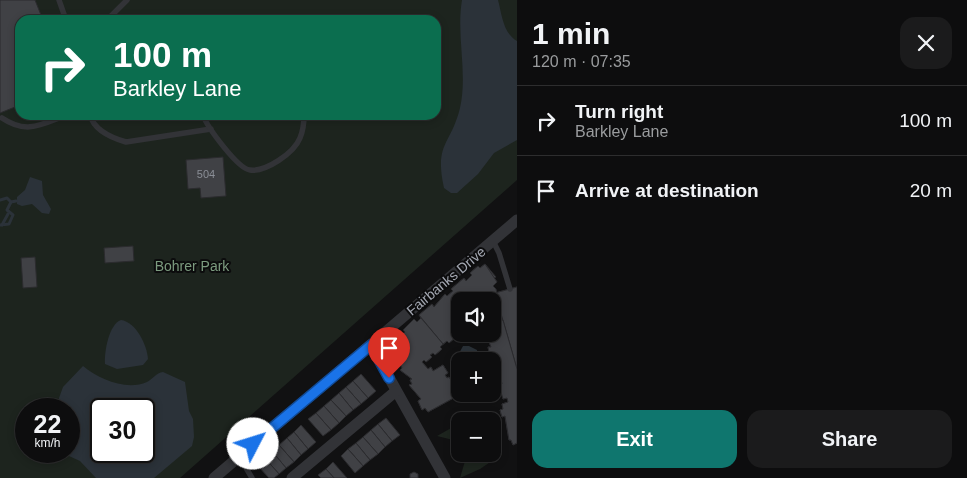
<!DOCTYPE html>
<meta charset="utf-8">
<style>
:root{--surface:#0d0d0e;--page:#1b1b1c;--text:#f1f3f6;--muted:#9a9c9e;--line:#2d2d2e;--accent:#0f766e}
body{margin:0;font-family:Helvetica,sans-serif;background:var(--page);color:var(--text);height:100vh;display:flex;flex-direction:column;font-size:19px;white-space:nowrap}
*{box-sizing:border-box;margin:0}
p{font-size:16px;color:var(--muted)}
.icon{flex:none;width:28px;height:28px;fill:none;stroke:currentColor;stroke-width:2;stroke-linecap:round;stroke-linejoin:round}
.map{position:relative;flex:1;overflow:hidden}
.drawer{display:flex;flex-direction:column;background:var(--surface);width:450px}
.drawer>*{flex:none}
.banner{position:absolute;left:15px;top:15px;width:426px;height:105px;border-radius:15px;box-shadow:0 2px 8px #0003,0 0 0 1px var(--line);background:#0b6e4f;color:#fff;overflow:hidden}
.buttons{position:absolute;left:451px;top:292px;display:grid;gap:10px}
.buttons a{display:grid;place-items:center;width:50px;height:50px;border-radius:10px;background:var(--surface);box-shadow:0 2px 8px #0003,0 0 0 1px var(--line);font-size:25px}
.speed{position:absolute;left:15px;top:398px;display:flex;gap:10px;font-size:25px;font-weight:700;text-align:center}
.speed>*{display:grid;place-content:center;width:65px;height:65px;border-radius:50%;background:var(--surface);box-shadow:0 2px 8px #0003,0 0 0 1px var(--line);line-height:1}
.speed small{font-size:12px;font-weight:400}
.speed .limit{border:2px solid #111;border-radius:8px;background:#fff;color:#111}
.pin{position:absolute;display:grid;place-items:center;width:42px;height:42px;color:#fff;margin:-51px -21px;border-radius:50% 50% 50% 0;rotate:-45deg;box-shadow:0 0 5px #0007}
.pin .icon{rotate:45deg}
.me{position:absolute;width:55px;margin:-28px;rotate:50deg;stroke-linejoin:round;filter:drop-shadow(0 0 4px #0008)}
.turn{display:flex;align-items:center;gap:18px;height:105px;padding:0 15px;font-size:22px}
.turn .icon{width:65px;height:65px;stroke-width:2.5}
.turn b{display:block;font-size:35px;line-height:42px}
.round{display:grid;place-items:center;flex:none;width:52px;height:52px;border-radius:15px;background:var(--page)}
.headline{display:flex;align-items:center;justify-content:space-between;height:85px;padding:0 15px}
h1{font-size:30px;font-weight:700;line-height:38px}
.primary-button{display:flex;gap:10px;margin-top:auto;padding:10px 15px}
.primary-button a{flex:1;height:58px;border-radius:15px;background:var(--accent);color:#fff;font-size:20px;font-weight:700;line-height:58px;text-align:center}
.primary-button a+a{background:var(--page);color:var(--text)}
ul{padding:0;list-style:none}
li{display:flex;align-items:center;gap:15px;height:70px;padding:0 15px;border-top:1px solid var(--line)}
li div{flex:1}
li b{display:block;font-size:19px}
li em{font-style:normal}
main{display:flex;flex:1;min-height:0}
.map>svg:first-child{display:block}
</style>
<main>
<div class="map">
<svg width="517" height="478" viewBox="0 0 517 478">
<rect width="100%" height="100%" fill="#111112"/>
<g fill="#1d241e" fill-rule="evenodd">
<path d="M0,0H517V180L180,478H0ZM20,20H436V115H20ZM26,409H69V451H26ZM101,409H144V451H101Z"/>
<path d="M460,423V431L456,435L460,432V442L454,441L455,438L453,440L437,436Z"/>
<path d="M493,452L502,454L480,469L460,478L465,461H474L484,454Z"/>
</g>
<g fill="#2b3239" fill-rule="evenodd">
<path d="M462,0H498C502,15 503,33 517,41V140L494,153L478,174L457,193H451L444,188C434,143 451,145 460,108C468,73 456,36 462,0Z"/>
<path d="M30,177L42,181L43,195L51,209L49,214L42,213L32,204L22,206L17,204V197L25,190Z"/>
<path d="M121,320C136,322 147,345 148,359L143,365L117,369L105,364C104,352 109,324 121,320Z"/>
<path d="M463,346H469L477,350V361H460V367L457,357Z"/>
<path d="M83,366C99,379 126,391 147,382C153,379 156,373 163,372L185,382L189,411L193,419L194,437L192,446L154,478H96L80,461L69,456L66,451H69V409H60L59,398L63,387ZM101,409H144V451H101Z"/>
</g>
<g fill="none" stroke-linecap="round" stroke-linejoin="round">
<g stroke="#2b3239" stroke-width="3">
<path d="M0,200L7,198L11,202L16,201"/>
<path d="M0,225L9,224L13,215L7,210L11,202"/>
<path d="M2,225L8,214"/>
</g>
</g>
<g fill="#404145" stroke="#2b2b2e">
<path d="M0,0H35L43,20H20V105L0,113Z"/>
<path d="M223,157L226,196L201,198L200,188L188,189L186,160Z"/>
<path d="M133,246L134,261L105,263L104,248Z"/>
<path d="M35,257L37,287L23,288L21,258Z"/>
<path d="M485,264L496,277L494,278L497,282L493,286L495,293L517,287V443L513,445L511,440H509L505,416L502,417L500,410L503,409L502,404L508,402L507,398L503,399L499,385L502,384L500,375L496,376L494,356L490,357L488,347H491L489,342L487,338L483,339L482,334H492V301H460V330L455,334L457,336L449,343L447,341L440,347L442,349L435,355L433,353L430,355L432,357L426,362L424,360L422,362L428,369L431,367L433,371L443,365L448,373L445,375L447,378L449,377L452,382L454,380L459,388L456,390L459,395L428,412L425,408L422,410L418,401L421,399L409,385L412,384L410,380L412,379L400,370L402,368L399,362L386,348L396,335L398,338L405,332L403,330L414,319L417,322L421,318L419,315L432,304L434,307L445,294L447,296L453,291L451,289L464,278L466,281L472,275L470,273L478,266L480,268Z"/>
<path d="M485,264L497,282L493,286L496,289L503,320L492,322V301H460V330L455,334L457,336L449,343L447,341L443,344L419,315L432,304L434,307L445,294L447,296L453,291L451,289L464,278L466,281L472,275L470,273L478,266L480,268Z"/>
<path d="M517,287V369L495,293Z"/>
<path d="M421,318L443,344L440,347L442,349L435,355L433,353L430,355L432,357L426,362L424,360L422,362L428,369L431,367L433,371L443,365L448,373L445,375L447,378L449,377L452,382L454,380L459,388L456,390L459,395L428,412L425,408L422,410L418,401L421,399L409,385L412,384L410,380L412,379L400,370L402,368L399,362L386,348L396,335L398,338L405,332L403,330L414,319L417,322Z"/>
<path d="M503,320L517,369V443L513,445L511,440H509L505,416L502,417L500,410L503,409L502,404L508,402L507,398L503,399L499,385L502,384L500,375L496,376L494,356L490,357L488,347H491L489,342L487,338L483,339L482,334H492V322Z"/>
<path d="M361,374L376,391L368,398L353,381Z"/>
<path d="M353,381L368,398L361,404L346,387Z"/>
<path d="M346,387L361,404L353,410L339,393Z"/>
<path d="M339,393L353,410L346,416L331,400Z"/>
<path d="M331,400L346,416L339,423L324,406Z"/>
<path d="M324,406L339,423L331,430L316,413Z"/>
<path d="M316,413L331,430L323,436L308,419Z"/>
<path d="M386,418L400,435L392,441L378,424Z"/>
<path d="M378,424L392,441L385,447L371,430Z"/>
<path d="M301,425L316,442L308,449L294,432Z"/>
<path d="M371,430L385,447L378,454L363,437Z"/>
<path d="M294,432L308,449L301,455L287,438Z"/>
<path d="M363,437L378,454L370,460L356,443Z"/>
<path d="M287,438L301,455L294,462L279,445Z"/>
<path d="M356,443L370,460L363,466L348,449Z"/>
<path d="M279,445L294,462L286,468L272,451Z"/>
<path d="M348,449L363,466L355,473L341,456Z"/>
<path d="M272,451L286,468L279,474L264,457Z"/>
<path d="M264,457L279,474L274,478H269L256,464Z"/>
<path d="M333,462L347,478H334L326,469Z"/>
<path d="M326,469L334,478H321L318,475Z"/>
<path d="M414,472L418,474V478H410V474Z"/>
</g>
<g fill="none" stroke-linecap="round" stroke-linejoin="round">
<g stroke="#323337" stroke-width="5.5">
<path d="M59,0L66,20"/>
<path d="M107,20L127,0"/>
<path d="M90,115C94,130 112,138 126,142L211,129"/>
<path d="M203,115C207,127 238,169 250,170C266,172 294,153 300,138C303,131 304,123 304,115"/>
<path d="M2,118C27,135 42,124 67,115"/>
<path d="M493,241L499,253L510,289"/>
<path d="M239,456L252,478"/>
</g>
<g stroke="#323337" stroke-width="11">
<path d="M371,345L445,478"/>
<path d="M214,478L517,220"/>
<path d="M292,478L396,391"/>
</g>
</g>
<g fill="none" stroke-linecap="round" stroke-linejoin="round">
<g stroke="#114b97" stroke-width="12">
<path id="route" d="M253,444L371,345L389,378"/>
</g>
<use href="#route" stroke="#1a73e8" stroke-width="9"/>
</g>
<g text-anchor="middle" stroke-width="4" stroke-linejoin="round" paint-order="stroke">
<g font-size="11" fill="#8a8e96">
<text x="206" y="178">504</text>
</g>
<g font-size="14" fill="#7c9b7f" stroke="#0c0c0d">
<text x="192" y="271">Bohrer Park</text>
</g>
<g font-size="14" fill="#a3a7b1" stroke="#0c0c0d">
<text transform="translate(446 281) rotate(-40)" y="5">Fairbanks Drive</text>
</g>
</g>
</svg>
<div class="buttons">
<a><svg class="icon" aria-label="sound" viewBox="0 0 24 24"><path d="M4 9h4l5-4v14l-5-4H4zM17 9q2 3 0 6"/></svg></a>
<a>+</a>
<a>−</a>
</div>
<div class="speed"><div>22<small>km/h</small></div><div class="limit">30</div></div>
<div class="pin" style="left:389px;top:378px;background:#d93025"><svg class="icon" aria-label="arrive" viewBox="0 0 24 24"><path d="M6 21V4h12l-3 4 3 4H6"/></svg></div>
<svg class="me" style="left:253px;top:444px" viewBox="-20 -20 40 40"><circle r="19" fill="#fff"/><path d="M0-13L10 11 0 6-10 11z" fill="#1a73e8"/></svg>
<div class="banner">
<div class="turn"><svg class="icon" aria-label="right" viewBox="0 0 24 24"><path d="M7 20v-9h11M14 6l5 5-5 5"/></svg><div><b>100 m</b>Barkley Lane</div></div>
</div>
</div>
<section class="drawer">
<div class="headline"><div><h1>1 min</h1><p>120 m · 07:35</p></div><a class="round"><svg class="icon" aria-label="close" viewBox="0 0 24 24"><path d="M6 6l12 12M18 6L6 18"/></svg></a></div>
<ul>
<li><svg class="icon" aria-label="right" viewBox="0 0 24 24"><path d="M7 20v-9h11M14 6l5 5-5 5"/></svg><div><b>Turn right</b><p>Barkley Lane</p></div><em>100 m</em></li>
<li><svg class="icon" aria-label="arrive" viewBox="0 0 24 24"><path d="M6 21V4h12l-3 4 3 4H6"/></svg><div><b>Arrive at destination</b></div><em>20 m</em></li>
</ul>
<div class="primary-button"><a>Exit</a><a>Share</a></div>
</section>
</main>
